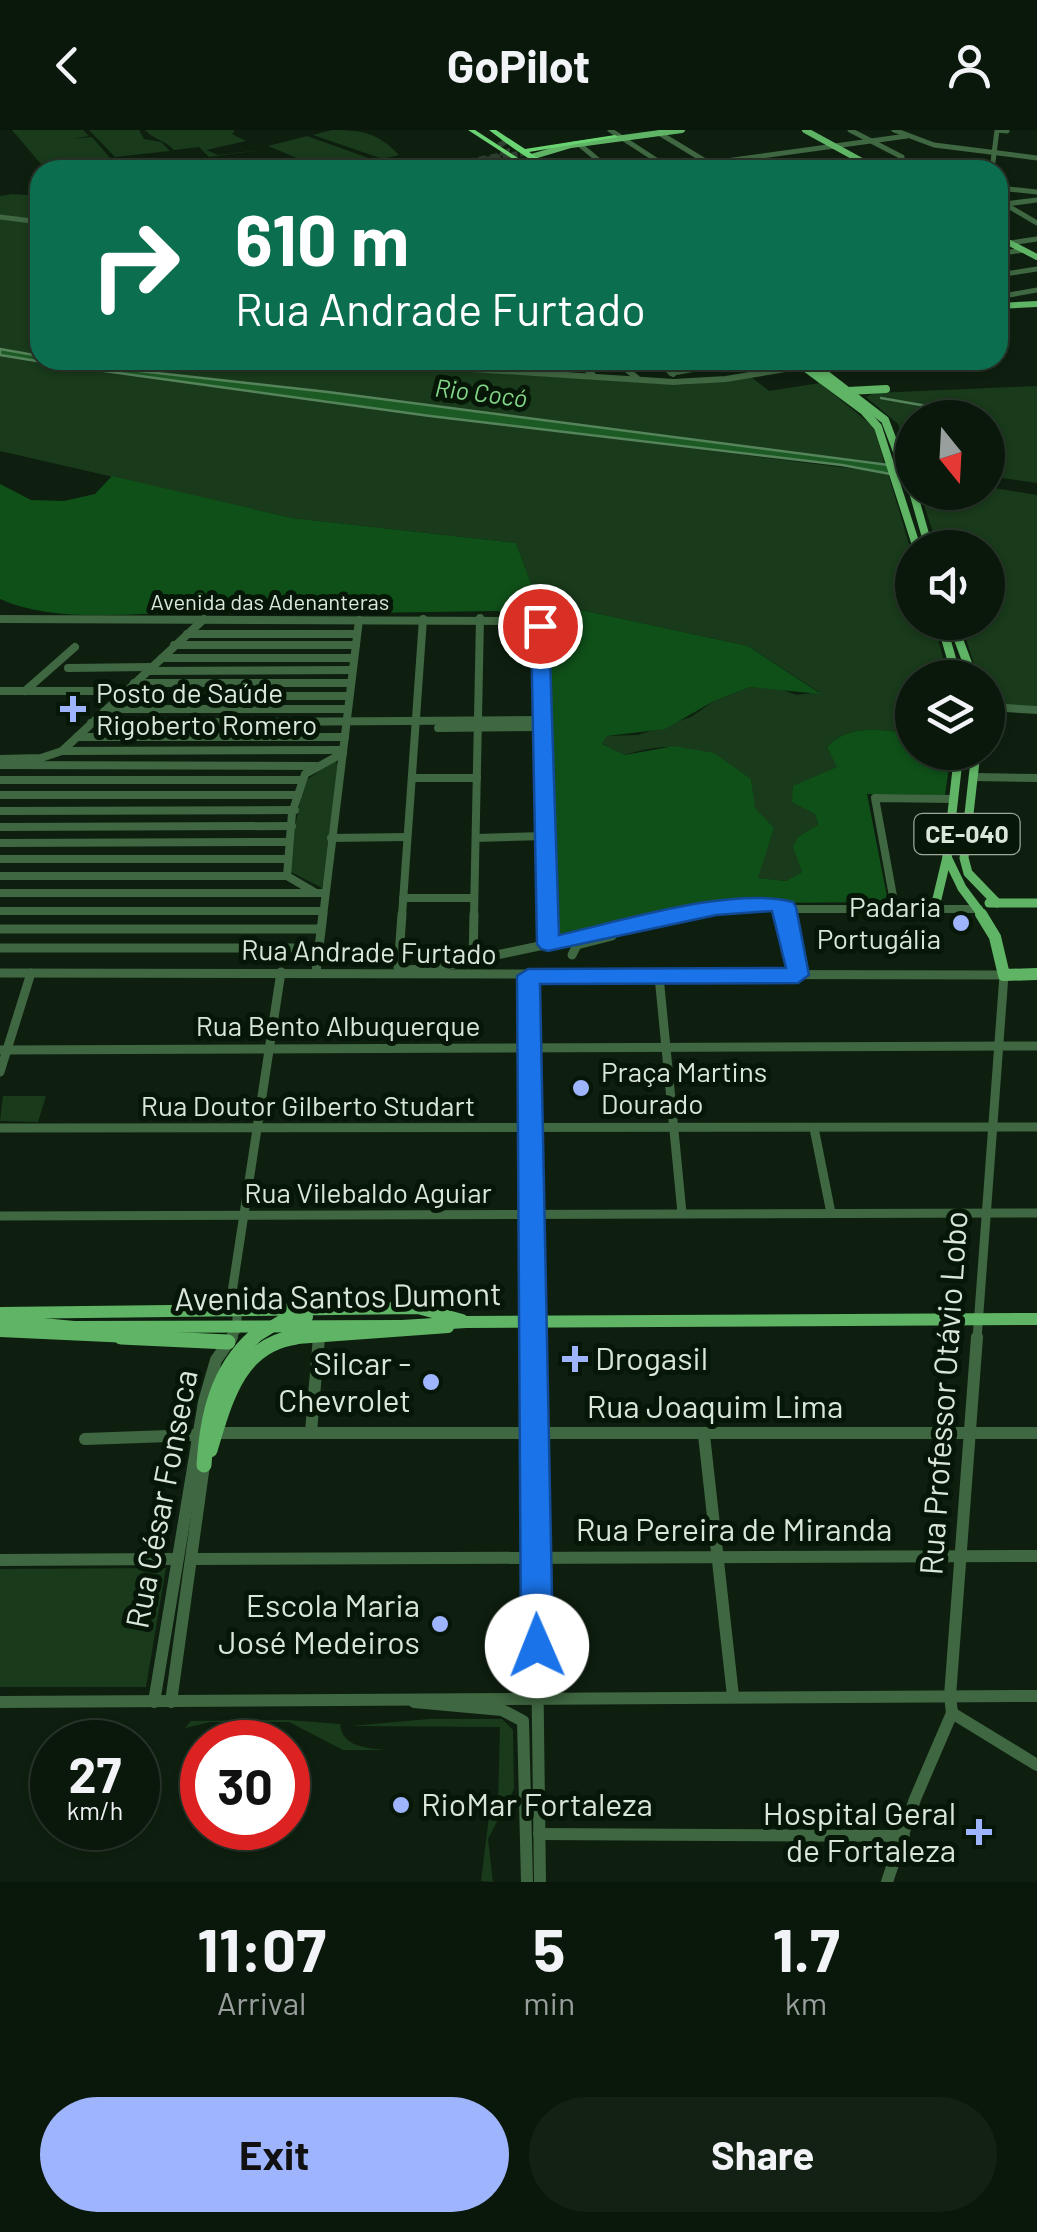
<!DOCTYPE html>
<meta charset="utf-8">
<style>
:root{--surface:#0a170b;--page:#132014;--text:#f1f3f6;--muted:#999f9d;--line:#2a362c;--accent:#9eb4fd}
body{margin:0;font-family:Barlow,sans-serif;background:var(--page);color:var(--text);height:100vh;display:flex;flex-direction:column;font-size:38px;white-space:nowrap}
*{box-sizing:border-box;margin:0}
p{font-size:32px;color:var(--muted)}
.icon{flex:none;width:55px;height:55px;fill:none;stroke:currentColor;stroke-width:2;stroke-linecap:round;stroke-linejoin:round}
.map{position:relative;height:1752px;overflow:hidden}
.drawer{display:flex;flex-direction:column;background:var(--surface);flex:1}
.drawer>*{flex:none}
.top-card{position:absolute;left:30px;top:30px;width:978px;height:210px;border-radius:30px;box-shadow:0 2px 8px #0004,0 0 0 2px var(--line);background:#0b6e4f;color:#fff;overflow:hidden}
.needle{width:65px;rotate:162deg}
.controls{position:absolute;left:895px;top:270px;display:grid;gap:20px}
.controls a{display:grid;place-items:center;width:110px;height:110px;border-radius:50%;background:var(--surface);box-shadow:0 2px 8px #0004,0 0 0 2px var(--line);font-size:50px}
.speed{position:absolute;left:30px;top:1590px;display:flex;gap:20px;font-size:50px;font-weight:700;text-align:center}
.speed>*{display:grid;place-content:center;width:130px;height:130px;border-radius:50%;background:var(--surface);box-shadow:0 2px 8px #0004,0 0 0 2px var(--line);line-height:1}
.speed small{font-size:25px;font-weight:400}
.speed .limit{border:15px solid #d22;background:#fff;color:#111}
.pin{position:absolute;display:grid;place-items:center;width:85px;height:85px;color:#fff;margin:-42px;border:5px solid #fff;border-radius:50%;box-shadow:0 2px 10px #0007}
.me{position:absolute;width:110px;margin:-55px;rotate:359deg;stroke-linejoin:round;filter:drop-shadow(0 0 8px #0008)}
.turn{display:flex;align-items:center;gap:35px;height:210px;padding:0 40px;font-size:45px}
.turn .icon{width:130px;height:130px;stroke-width:2.5}
.turn b{display:block;font-size:70px;line-height:85px}
.eta{display:flex;justify-content:space-evenly;align-items:center;height:170px;text-align:center}
.eta b{font-size:60px;font-weight:700;line-height:70px}
.button{display:flex;gap:20px;margin-top:auto;padding:20px 40px}
.button a{flex:1;height:115px;border-radius:60px;background:var(--accent);color:#111;font-size:40px;font-weight:700;line-height:115px;text-align:center}
.button a+a{background:var(--page);color:var(--text)}
header{display:flex;justify-content:space-between;align-items:center;height:130px;padding:0 40px;background:var(--surface);font-size:45px;font-weight:700}
.map>svg:first-child{display:block}
</style>
<header><svg class="icon" aria-label="back" viewBox="0 0 24 24"><path d="M15 5l-7 7 7 7"/></svg>GoPilot<svg class="icon" aria-label="person" viewBox="0 0 24 24"><circle cx="12" cy="8" r="4"/><path d="M4 21q1-7 8-7t8 7"/></svg></header>
<div class="map">
<svg width="1037" height="1752" viewBox="0 0 1037 1752">
<rect width="100%" height="100%" fill="#0e1f0f"/>
<g fill="#193a1b">
<path d="M12,0H83L89,6L72,9L92,7L117,36L46,40Z"/>
<path d="M89,0H139L144,9L161,12L170,21L115,27Z"/>
<path d="M145,0H235L232,4L246,11L206,20L218,25L268,19L209,27L199,17L174,20C165,10 154,10 145,0Z"/>
<path d="M332,0C360,0 378,2 399,25L383,29L403,36L313,5Z"/>
<path d="M307,6L388,35V36L325,40L268,16Z"/>
<path d="M12,64L40,66V226L0,219V66Z"/>
<path d="M0,225L430,286L888,343L912,424V492L933,493L949,547L912,548V604C884,600 848,593 827,617L838,637L824,643L815,684L818,696L799,707L802,742L787,751L757,748L774,698L754,678L751,649C707,619 678,608 625,625L602,614L606,606L638,605L691,587L714,571L750,557L780,559L797,565L819,562L748,516L581,480L546,465L532,456L516,413L292,388L0,321Z"/>
<path d="M64,230H364L445,240L683,255L751,247L769,261L820,253L874,297L885,335Z"/>
<path d="M1037,256V353L988,346V288H912L911,338L898,294L866,267L874,263Z"/>
<path d="M988,357L1037,365V578L988,575V548L978,547L961,493L988,492V418L938,417L920,363L988,362Z"/>
<path d="M334,630L338,635L322,758L291,742L288,732L304,652Z"/>
<path d="M3,966H46L38,992L0,991Z"/>
<path d="M166,1438L146,1557H0V1439Z"/>
<path d="M429,1589H502L513,1600L514,1659L488,1709L493,1752L481,1751L490,1678L498,1677L500,1597L351,1596Z"/>
<path d="M289,1590L340,1594C342,1618 369,1618 386,1620H343L289,1592H210L185,1598L191,1591Z"/>
</g>
<path fill="#0f5019" d="M112,346L292,388L516,413L532,456L581,480L748,516L821,564L750,557L714,571L665,599L607,606L602,614L625,625L674,616L714,623L751,649L755,678L774,698L758,748L786,751L802,742L793,717L798,707L818,695L815,684L792,672L793,656L837,637L827,617C849,593 884,600 912,604V622L951,623L945,665L867,664L888,772L767,773L553,809L544,489L497,481L297,484L277,482L276,469L224,468L218,480L199,482C136,482 58,495 0,469V354L31,370L64,371L95,364Z"/>
<path fill="#1c5a24" stroke="#55845b" stroke-width="2.5" d="M0,219L40,226V230L328,262L912,338V348L842,335L430,286L61,235L0,225Z"/>
<g fill="none" stroke-linecap="round" stroke-linejoin="round">
<path stroke="#55845b" stroke-width="2.5" d="M881,268L978,285"/>
<path stroke="#2d3d2e" stroke-width="6" stroke-dasharray="6 2.5" stroke-linecap="butt" d="M428,40L530,22"/>
<g stroke="#2d3d2e" stroke-width="8" stroke-dasharray="8 4" stroke-linecap="butt">
<path d="M467,33L503,26L506,20L501,11"/>
<path d="M501,33L539,40"/>
</g>
<g stroke="#3f6741" stroke-width="5">
<path d="M610,0L670,39"/>
<path d="M850,0L902,27"/>
<path d="M894,0L934,15L1037,28"/>
<path d="M659,3L720,40"/>
<path d="M579,14L610,40"/>
<path d="M748,29L767,40"/>
<path d="M547,36L599,31"/>
<path d="M660,40L907,6"/>
<path d="M992,40L997,0L1007,1"/>
<path d="M998,58L1037,62"/>
<path d="M998,70L1037,93"/>
<path d="M1005,74L1037,70"/>
<path d="M0,87L40,92"/>
<path d="M1010,113L1037,109"/>
<path d="M998,124L1023,120"/>
<path d="M998,145L1037,139"/>
<path d="M998,167L1037,160"/>
</g>
<g stroke="#3f6741" stroke-width="6">
<path d="M416,230L457,238L674,252L726,249L803,236"/>
<path d="M496,230L504,238"/>
<path d="M575,230L593,245"/>
<path d="M615,230L637,248"/>
<path d="M655,230L673,244"/>
<path d="M507,237L549,230"/>
<path d="M671,243L741,230"/>
</g>
<g stroke="#3f6741" stroke-width="8">
<path d="M0,489L537,491L542,546L547,786"/>
<path d="M187,504H357"/>
<path d="M174,515H356"/>
<path d="M162,528H354"/>
<path d="M68,538L150,537"/>
<path d="M146,541L352,540"/>
<path d="M134,553H351"/>
<path d="M0,561H124"/>
<path d="M25,561L75,517"/>
<path d="M119,566H349"/>
<path d="M988,577L1037,580"/>
<path d="M105,579H347"/>
<path d="M91,593L543,590"/>
<path d="M438,598L543,597"/>
<path d="M77,607H345"/>
<path d="M62,621L343,620"/>
<path d="M0,629L41,628L62,621L204,489"/>
<path d="M0,635L316,636"/>
<path d="M974,647L1037,648"/>
<path d="M412,648H477"/>
<path d="M0,650H302"/>
<path d="M0,665H298"/>
<path d="M0,681L295,680"/>
<path d="M0,697L292,696"/>
<path d="M331,708L407,707"/>
<path d="M476,708L545,706"/>
<path d="M0,713L289,712"/>
<path d="M0,729H285"/>
<path d="M0,746H287"/>
<path d="M0,763H325"/>
<path d="M316,763L287,746L292,683L305,644L343,623"/>
<path d="M403,768H474"/>
<path d="M785,777L787,786"/>
<path d="M895,777L875,668L954,669"/>
<path d="M779,779H979"/>
<path d="M0,781H323"/>
<path d="M323,786L359,490"/>
<path d="M402,786L423,489"/>
<path d="M474,786L480,488"/>
<path d="M678,786C712,779 751,769 785,777"/>
</g>
<g stroke="#3f6741" stroke-width="9">
<path d="M547,784L548,814"/>
<path d="M786,784L798,845"/>
<path d="M0,799H320"/>
<path d="M0,818H318"/>
<path d="M572,825L577,815L612,806"/>
<path d="M473,830L474,784"/>
<path d="M398,840L402,784"/>
<path d="M400,840L431,839L690,784"/>
<path d="M316,842L323,784"/>
<path d="M0,843L1004,845L977,1209"/>
<path d="M528,846L533,1209"/>
<path d="M659,846L682,1083"/>
<path d="M0,920L1037,916"/>
<path d="M0,942L31,843"/>
<path d="M0,998L1037,997"/>
<path d="M814,998L831,1083"/>
<path d="M0,1086L1037,1083"/>
<path d="M229,1182L281,842"/>
<path d="M230,1209L237,1199V1182"/>
</g>
<g stroke="#3f6741" stroke-width="12">
<path d="M533,1207L540,1752"/>
<path d="M311,1302L319,1207"/>
<path d="M215,1303H1037"/>
<path d="M704,1305L733,1566"/>
<path d="M85,1309L197,1305"/>
<path d="M192,1429L1037,1426"/>
<path d="M0,1430L176,1429"/>
<path d="M0,1572L1037,1566"/>
<path d="M154,1572L204,1272L216,1230L232,1207"/>
<path d="M171,1572L204,1335"/>
<path d="M414,1572L502,1580L523,1591L527,1752"/>
<path d="M952,1583L1037,1635"/>
<path d="M539,1704L904,1706"/>
<path d="M887,1752L915,1669L952,1583L950,1566L977,1207"/>
</g>
<g stroke="#5fb565" stroke-width="6">
<path d="M805,0L878,40"/>
<path d="M531,27L571,15L682,0"/>
<path d="M998,107L1037,127"/>
<path d="M998,176L1037,174"/>
</g>
<g stroke="#5fb565" stroke-width="8">
<path d="M795,230L864,281L878,297L917,418"/>
<path d="M815,236L885,290L912,361"/>
<path d="M848,261L886,259"/>
<path d="M913,362L929,418"/>
</g>
<g stroke="#5fb565" stroke-width="9">
<path d="M941,492L957,548"/>
<path d="M952,492L973,548"/>
<path d="M976,622L964,728L968,743L997,773"/>
<path d="M947,727L962,758L983,786"/>
<path d="M936,773L947,727L959,622"/>
<path d="M989,773H1037"/>
</g>
<g stroke="#5fb565" stroke-width="12">
<path d="M981,784L995,807L1004,845L1037,844"/>
<path d="M0,1183L418,1178L462,1190"/>
<path d="M0,1190L74,1197"/>
<path d="M402,1196L466,1192L1037,1189"/>
<path d="M0,1201L173,1209"/>
<path d="M252,1209L281,1191L307,1187"/>
<path d="M283,1209L448,1197"/>
</g>
<g stroke="#5fb565" stroke-width="15">
<path d="M121,1207L228,1212"/>
<path d="M210,1320C225,1271 238,1215 296,1207"/>
<path d="M204,1335C207,1287 217,1240 254,1207"/>
</g>
<g fill="#6ad473" fill-rule="evenodd">
<path d="M468,0H475L524,32L519,33Z"/>
<path d="M489,0H496L525,19L615,5L618,7L529,22L556,40C537,38 505,12 489,0Z"/>
<path d="M510,30L530,40H522L509,34L461,40H414L451,34L454,37Z"/>
</g>
<path stroke="#5fb565" stroke-width="12" d="M74,1197L402,1196"/>
</g>
<path fill="#1a73e8" stroke="#114b97" stroke-width="2.5" d="M540,491L549,496L559,805C622,791 732,756 793,772L796,777L809,845L798,853L540,854L553,1516L548,1526L537,1531L525,1526L521,1516L517,846L528,839L786,838L772,781L716,785L548,821L541,819L537,814L531,496Z"/>
<g fill="#9eb4fd" stroke="#061607" stroke-width="4">
<path d="M68 564h10v10h10v10h-10v10h-10v-10h-10v-10h10z"/>
<circle cx="961" cy="793" r="10"/>
<circle cx="581" cy="958" r="10"/>
<path d="M570 1214h10v10h10v10h-10v10h-10v-10h-10v-10h10z"/>
<circle cx="431" cy="1252" r="10"/>
<circle cx="440" cy="1494" r="10"/>
<circle cx="401" cy="1675" r="10"/>
<path d="M974 1687h10v10h10v10h-10v10h-10v-10h-10v-10h10z"/>
</g>
<g text-anchor="middle" stroke-width="10" stroke-linejoin="round" paint-order="stroke">
<g font-size="22" fill="#dbe6db" stroke="#061607">
<text x="270" y="480">Avenida das Adenanteras</text>
</g>
<g font-size="25" font-style="italic" fill="#83d687" stroke="#061607">
<text transform="translate(481 263) rotate(7)" y="9">Rio Cocó</text>
</g>
<rect fill="#061607" stroke="#9ba89b" stroke-width="2.5" x="914.5" y="684" width="105" height="40" rx="8"/>
<g font-size="25" font-weight="bold" fill="#dbe6db">
<text x="967" y="713">CE-040</text>
</g>
<g font-size="28" fill="#dbe6db" stroke="#061607" text-anchor="start">
<text x="96" y="573">Posto de Saúde<tspan x="96" dy="32">Rigoberto Romero</tspan></text>
<text x="941" y="787" text-anchor="end">Padaria<tspan x="941" dy="32">Portugália</tspan></text>
<text x="601" y="952">Praça Martins<tspan x="601" dy="32">Dourado</tspan></text>
</g>
<g font-size="28" fill="#dbe6db" stroke="#061607">
<text transform="translate(369 822) rotate(1)" y="10">Rua Andrade Furtado</text>
<text x="338" y="906">Rua Bento Albuquerque</text>
<text x="308" y="986">Rua Doutor Gilberto Studart</text>
<text x="368" y="1073">Rua Vilebaldo Aguiar</text>
</g>
<g font-size="32" fill="#dbe6db" stroke="#061607">
<text transform="translate(338 1167) rotate(-1)" y="11">Avenida Santos Dumont</text>
<text transform="translate(944 1263) rotate(-86)" y="11">Rua Professor Otávio Lobo</text>
<text x="715" y="1288">Rua Joaquim Lima</text>
<text transform="translate(162 1369) rotate(-79)" y="11">Rua César Fonseca</text>
<text x="734" y="1411">Rua Pereira de Miranda</text>
</g>
<g font-size="32" fill="#dbe6db" stroke="#061607" text-anchor="end">
<text x="595" y="1240" text-anchor="start">Drogasil</text>
<text x="411" y="1245">Silcar -<tspan x="411" dy="37">Chevrolet</tspan></text>
<text x="420" y="1487">Escola Maria<tspan x="420" dy="37">José Medeiros</tspan></text>
<text x="421" y="1686" text-anchor="start">RioMar Fortaleza</text>
<text x="956" y="1695">Hospital Geral<tspan x="956" dy="37">de Fortaleza</tspan></text>
</g>
</g>
</svg>
<div class="controls">
<a><svg class="needle" viewBox="-14 -14 28 28"><path d="M0-13l5 13h-10z" fill="#e53935"/><path d="M0 13l5-13h-10z" fill="#999f9d"/></svg></a>
<a><svg class="icon" aria-label="sound" viewBox="0 0 24 24"><path d="M4 9h4l5-4v14l-5-4H4zM17 9q2 3 0 6"/></svg></a>
<a><svg class="icon" aria-label="layers" viewBox="0 0 24 24"><path d="M12 4l9 5-9 5-9-5zM3 14l9 5 9-5"/></svg></a>
</div>
<div class="speed"><div>27<small>km/h</small></div><div class="limit">30</div></div>
<div class="pin" style="left:540px;top:496px;background:#d93025"><svg class="icon" aria-label="arrive" viewBox="0 0 24 24"><path d="M6 21V4h12l-3 4 3 4H6"/></svg></div>
<svg class="me" style="left:537px;top:1516px" viewBox="-20 -20 40 40"><circle r="19" fill="#fff"/><path d="M0-13L10 11 0 6-10 11z" fill="#1a73e8"/></svg>
<div class="top-card">
<div class="turn"><svg class="icon" aria-label="right" viewBox="0 0 24 24"><path d="M7 20v-9h11M14 6l5 5-5 5"/></svg><div><b>610 m</b>Rua Andrade Furtado</div></div>
</div>
</div>
<section class="drawer">
<div class="eta">
<div><b>11:07</b><p>Arrival</p></div>
<div><b>5</b><p>min</p></div>
<div><b>1.7</b><p>km</p></div>
</div>
<div class="button"><a>Exit</a><a>Share</a></div>
</section>
